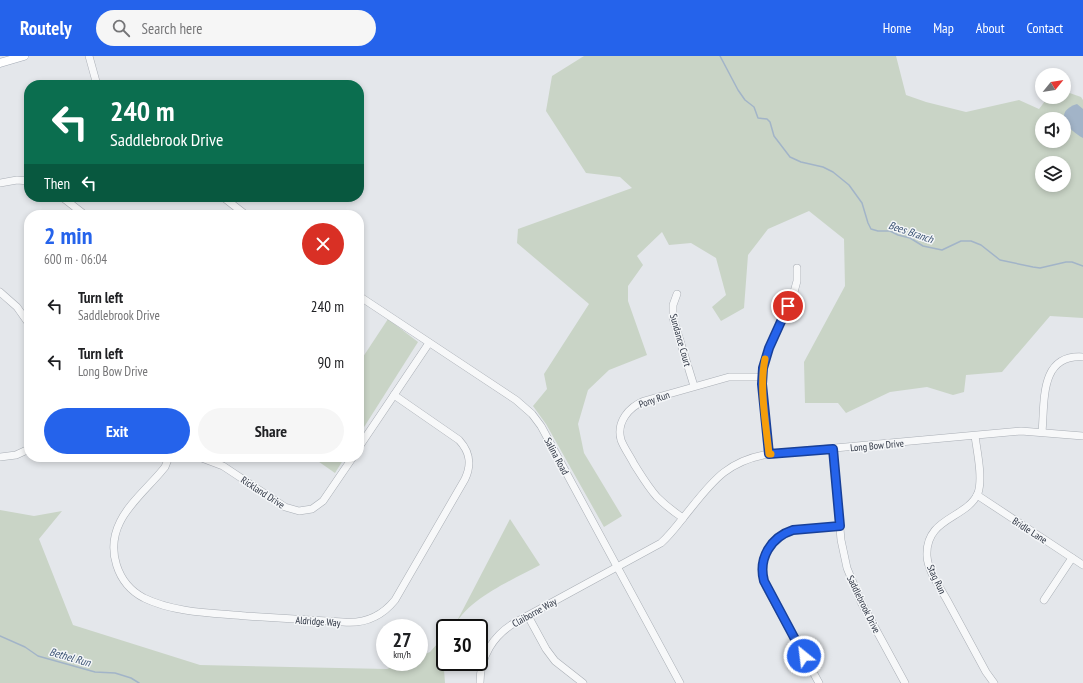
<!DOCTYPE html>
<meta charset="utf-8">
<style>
:root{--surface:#fff;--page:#f6f6f6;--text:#202124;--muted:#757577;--accent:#2563eb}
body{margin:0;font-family:"PT Sans Narrow",sans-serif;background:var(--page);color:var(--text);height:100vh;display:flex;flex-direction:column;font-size:15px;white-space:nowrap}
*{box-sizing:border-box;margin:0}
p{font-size:13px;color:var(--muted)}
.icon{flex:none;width:22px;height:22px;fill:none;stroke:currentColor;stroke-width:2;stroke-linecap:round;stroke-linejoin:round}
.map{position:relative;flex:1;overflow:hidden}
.sheet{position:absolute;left:24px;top:154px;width:340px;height:252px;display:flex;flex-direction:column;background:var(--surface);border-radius:16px;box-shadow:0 2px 6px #0003}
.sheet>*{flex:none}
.banner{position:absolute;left:24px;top:24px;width:340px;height:122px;border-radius:16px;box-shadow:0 2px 6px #0003;background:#0b6e4f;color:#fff;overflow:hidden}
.needle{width:26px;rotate:60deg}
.fabs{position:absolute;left:1035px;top:12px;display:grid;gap:8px}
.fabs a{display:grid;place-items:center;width:36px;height:36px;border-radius:50%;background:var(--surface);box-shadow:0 2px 6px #0003;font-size:20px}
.speed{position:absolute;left:376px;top:563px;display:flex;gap:8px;font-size:20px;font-weight:700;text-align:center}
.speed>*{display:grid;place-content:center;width:52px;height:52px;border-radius:50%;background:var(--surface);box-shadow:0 2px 6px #0003;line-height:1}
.speed small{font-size:10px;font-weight:400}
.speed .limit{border:2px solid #111;border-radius:6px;background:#fff;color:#111}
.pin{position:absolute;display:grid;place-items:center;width:34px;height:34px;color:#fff;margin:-17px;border:2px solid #fff;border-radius:50%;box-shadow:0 1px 4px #0007}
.me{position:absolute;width:44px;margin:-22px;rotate:331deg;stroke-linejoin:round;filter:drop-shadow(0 0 3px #0008)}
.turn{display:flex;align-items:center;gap:14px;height:84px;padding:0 20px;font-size:18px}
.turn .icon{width:52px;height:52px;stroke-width:2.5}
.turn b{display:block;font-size:28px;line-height:34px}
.then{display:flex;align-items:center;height:38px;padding:0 20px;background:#0003;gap:8px;font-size:15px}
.round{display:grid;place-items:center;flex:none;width:42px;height:42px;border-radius:21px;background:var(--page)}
.head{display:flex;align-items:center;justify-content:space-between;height:68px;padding:0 20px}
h1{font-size:24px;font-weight:600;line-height:30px;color:var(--accent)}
.primary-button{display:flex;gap:8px;margin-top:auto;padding:8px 20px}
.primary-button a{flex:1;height:46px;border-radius:24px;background:var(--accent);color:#fff;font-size:16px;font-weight:600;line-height:46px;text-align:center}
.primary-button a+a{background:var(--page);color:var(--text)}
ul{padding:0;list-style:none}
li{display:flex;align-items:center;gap:12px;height:56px;padding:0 20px}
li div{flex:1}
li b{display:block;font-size:15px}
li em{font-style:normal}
header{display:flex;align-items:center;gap:24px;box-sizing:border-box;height:56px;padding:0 20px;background:var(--accent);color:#fff}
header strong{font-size:19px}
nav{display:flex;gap:22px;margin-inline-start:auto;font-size:14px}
.search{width:280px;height:36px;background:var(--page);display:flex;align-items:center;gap:10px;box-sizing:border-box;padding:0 14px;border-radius:22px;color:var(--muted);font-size:15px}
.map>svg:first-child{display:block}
</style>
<header>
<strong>Routely</strong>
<div class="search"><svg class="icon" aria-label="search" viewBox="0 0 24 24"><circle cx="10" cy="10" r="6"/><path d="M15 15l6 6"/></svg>Search here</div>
<nav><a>Home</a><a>Map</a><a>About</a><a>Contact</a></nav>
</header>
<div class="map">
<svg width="1083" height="627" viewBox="0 0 1083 627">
<rect width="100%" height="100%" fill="#e4e7eb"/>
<g fill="#c9d4c6" fill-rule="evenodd">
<path d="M584,0H896L906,39L926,46L966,56L1019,44L1039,53L1048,41H1064V35L1081,41L1083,44V262L1050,260L1002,316L966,319L964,336L953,339L927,331L890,336L846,357L838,347H805L804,306L845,230L844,183L809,155L768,173L748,199L744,252L721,265L712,251L726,239L716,202L691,187L669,189L662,176L637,200L643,209L628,230V245L647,299L609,314L588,334L578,368L584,397L622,460L604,471L546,368L533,350L547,333L544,318L589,248L517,187L518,173L632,132L620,121L586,117L546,55L552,20ZM1042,63H1064V85H1042ZM1042,107H1064V129H1042Z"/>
<path d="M388,263L418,286L359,379V307Z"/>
<path d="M312,401H345L335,417Z"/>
<path d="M0,454L34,460L62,455L39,483L73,569L200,609L387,613L404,606H419V600L430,596L445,579V593L443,599L445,627H0Z"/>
<path d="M510,463L540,509C514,523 465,544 454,572H451L457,565Z"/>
</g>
<path fill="#a2b4c8" d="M1077,48L1083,53V82C1068,74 1052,56 1077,48Z"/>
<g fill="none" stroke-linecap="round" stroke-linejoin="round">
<g stroke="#a2b4c8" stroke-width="1.5">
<path d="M720,0L738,34L745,44L754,51L758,62L767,63L770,66L774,80L790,101L801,106L823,111L833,116L849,129L862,147L868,167L871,173L878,175H890L898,179L910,182L923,190L942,194L961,185H971L981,189L1000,204L1033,211L1040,212L1066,206H1072L1083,210"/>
<path d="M0,580L25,591L38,600L95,616L115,617L131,622L139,627"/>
</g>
<g stroke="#a9aeb5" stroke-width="8">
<g id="minor">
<path d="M89,0L97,29"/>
<path d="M0,127L17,124L29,125"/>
<path d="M62,141L85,159"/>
<path d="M223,141L246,159"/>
<path d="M0,236L17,251L29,268"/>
<path d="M677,238L673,249V262L694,330"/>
<path d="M359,240L516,344L532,358L541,370L680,627"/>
<path d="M1042,376C1045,346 1039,298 1083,301"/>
<path d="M975,380C977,395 983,422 978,437C967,463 925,461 927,500C928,516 940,531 947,544C960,568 973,592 986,616L994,627"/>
<path d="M359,391L429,287"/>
<path d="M833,393L841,484L847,512L861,546L905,627"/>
<path d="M769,398L762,328L763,312L769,292L794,236L797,225V212"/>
<path d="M0,401L16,399L29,393"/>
<path d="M169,401L165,411L160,417C147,432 128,449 120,466C106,494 117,528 144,542C175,557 213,557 246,560C278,562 311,564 343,566C364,568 382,560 395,544L465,423C472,408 470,396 459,384L394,339"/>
<path d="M199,401L223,410L285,451L299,455L312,453L323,445L353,401"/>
<path d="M977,439L1083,509"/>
<path d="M683,462C674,456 665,449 657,441C648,431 641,419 634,408C630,400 624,392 621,384C616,366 629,351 644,345L729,321H762"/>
<path d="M1044,544L1072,502"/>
<path d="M528,560L546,593L555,605L583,627"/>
<path d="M480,627C480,601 493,579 516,566L661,487C669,480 676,471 683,462C710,429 724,405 769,398L1021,375L1083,380"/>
<path d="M819,627L766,531C756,507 768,481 793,474L840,470"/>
</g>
</g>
<g stroke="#a4abb6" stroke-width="9">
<path id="major" d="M0,7L24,0"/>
</g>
<use href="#minor" stroke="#f7f8f9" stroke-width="7"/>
<use href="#major" stroke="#fff" stroke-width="8"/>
</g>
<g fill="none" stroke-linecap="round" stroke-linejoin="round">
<g stroke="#184099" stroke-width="10">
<path id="route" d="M788,250L769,292L763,312L762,328L769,398L833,393L840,470L793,474C771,481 758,502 764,525L804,600"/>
</g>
<use href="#route" stroke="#2563eb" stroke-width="7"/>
<path stroke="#f59e0b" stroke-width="7" d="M765,303C759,331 766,368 769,398H771"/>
</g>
<g text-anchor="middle" stroke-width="3" stroke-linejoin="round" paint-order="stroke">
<g font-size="10" fill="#2d3442" stroke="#f4f6f8">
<text transform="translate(681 284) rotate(74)" y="4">Sundance Court</text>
<text transform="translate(654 343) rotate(-19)" y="4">Pony Run</text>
<text transform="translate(877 389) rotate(-5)" y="4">Long Bow Drive</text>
<text transform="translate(557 400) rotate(62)" y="4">Salina Road</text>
<text transform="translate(263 436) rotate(33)" y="4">Rickland Drive</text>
<text transform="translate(1030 474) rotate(33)" y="4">Bridle Lane</text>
<text transform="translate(937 523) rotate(65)" y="4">Stag Run</text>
<text transform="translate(864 548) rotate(64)" y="4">Saddlebrook Drive</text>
<text transform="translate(534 556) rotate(-29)" y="4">Claiborne Way</text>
<text transform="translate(318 565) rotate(4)" y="4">Aldridge Way</text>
</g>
<g font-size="11" font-style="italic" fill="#3a5273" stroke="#f4f6f8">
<text transform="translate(911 176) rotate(19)" y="4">Bees Branch</text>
<text transform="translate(70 601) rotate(16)" y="4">Bethel Run</text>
</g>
</g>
</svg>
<div class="fabs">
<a><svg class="needle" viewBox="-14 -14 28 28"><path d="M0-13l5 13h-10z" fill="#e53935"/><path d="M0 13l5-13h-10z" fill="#757577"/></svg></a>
<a><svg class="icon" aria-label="sound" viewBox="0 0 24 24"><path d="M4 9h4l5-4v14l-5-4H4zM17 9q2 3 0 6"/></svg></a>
<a><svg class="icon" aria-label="layers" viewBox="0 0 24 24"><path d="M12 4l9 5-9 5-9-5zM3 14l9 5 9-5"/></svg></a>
</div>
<div class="speed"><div>27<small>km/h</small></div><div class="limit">30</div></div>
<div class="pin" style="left:788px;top:250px;background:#d93025"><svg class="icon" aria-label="arrive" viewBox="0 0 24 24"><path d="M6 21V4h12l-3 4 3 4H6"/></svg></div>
<svg class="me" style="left:804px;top:600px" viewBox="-20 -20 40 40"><circle r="17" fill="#2563eb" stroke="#fff" stroke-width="3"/><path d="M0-11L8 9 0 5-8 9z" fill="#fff"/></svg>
<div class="banner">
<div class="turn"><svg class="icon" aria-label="left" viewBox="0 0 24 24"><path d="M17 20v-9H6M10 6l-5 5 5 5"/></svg><div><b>240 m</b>Saddlebrook Drive</div></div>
<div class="then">Then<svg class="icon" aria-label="left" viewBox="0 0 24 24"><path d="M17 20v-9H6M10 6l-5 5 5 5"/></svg></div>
</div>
<section class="sheet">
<div class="head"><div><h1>2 min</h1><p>600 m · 06:04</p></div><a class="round" style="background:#d93025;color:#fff"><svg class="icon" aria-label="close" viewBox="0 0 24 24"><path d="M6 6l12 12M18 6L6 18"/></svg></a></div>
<ul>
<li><svg class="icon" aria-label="left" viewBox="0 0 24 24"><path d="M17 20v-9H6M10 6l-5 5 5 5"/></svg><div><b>Turn left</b><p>Saddlebrook Drive</p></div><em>240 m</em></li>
<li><svg class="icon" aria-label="left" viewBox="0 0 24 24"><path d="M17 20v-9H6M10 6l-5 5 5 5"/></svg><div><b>Turn left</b><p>Long Bow Drive</p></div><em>90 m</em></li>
</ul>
<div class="primary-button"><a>Exit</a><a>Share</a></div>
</section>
</div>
